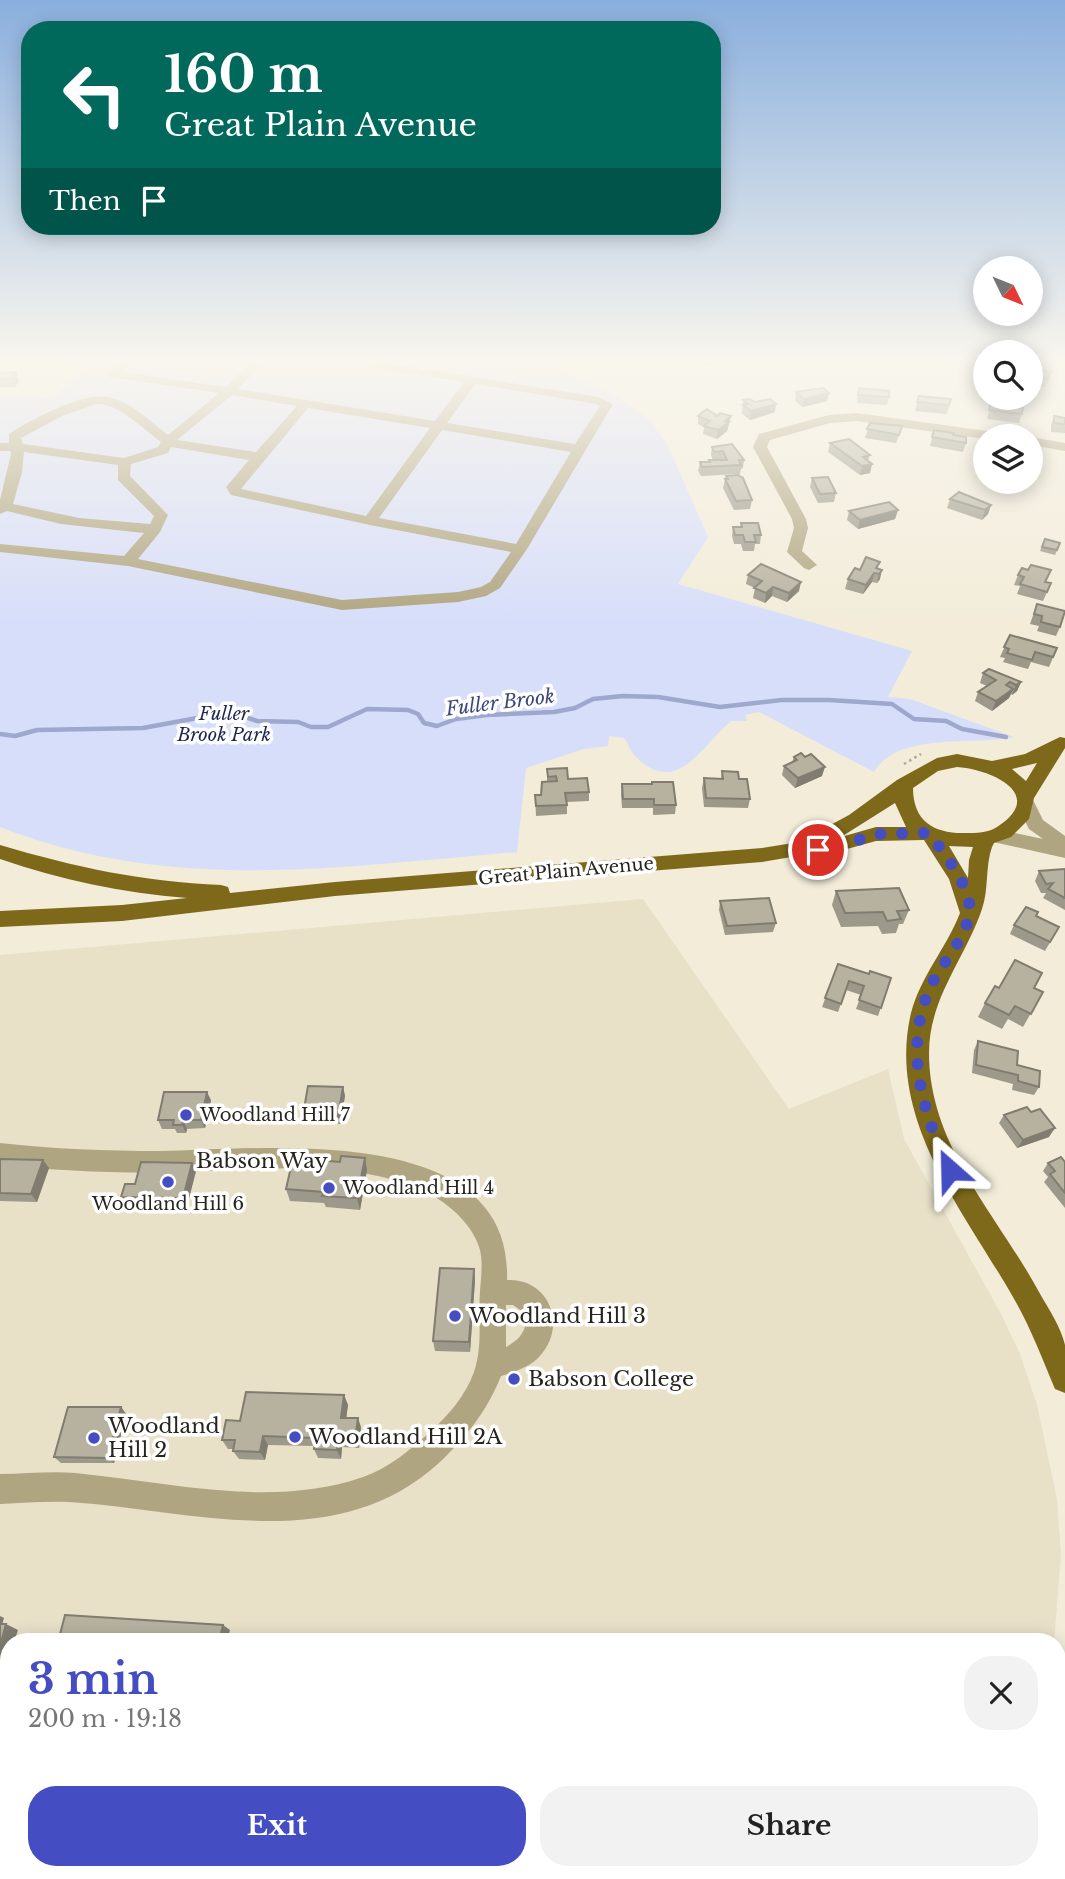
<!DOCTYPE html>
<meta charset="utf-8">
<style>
:root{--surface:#fff;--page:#f2f2f2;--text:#222;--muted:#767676;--accent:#454dc2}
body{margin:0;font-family:"Libre Baskerville",serif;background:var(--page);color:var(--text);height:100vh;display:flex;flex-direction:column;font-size:26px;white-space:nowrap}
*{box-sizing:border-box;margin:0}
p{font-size:23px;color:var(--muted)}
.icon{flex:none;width:38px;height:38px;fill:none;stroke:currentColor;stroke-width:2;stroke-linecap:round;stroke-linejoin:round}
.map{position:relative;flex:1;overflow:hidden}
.panel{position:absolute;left:0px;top:1633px;width:1066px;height:247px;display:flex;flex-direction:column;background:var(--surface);border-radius:28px 28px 0 0;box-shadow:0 4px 18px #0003}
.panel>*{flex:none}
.top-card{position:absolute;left:21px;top:21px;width:700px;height:214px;border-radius:28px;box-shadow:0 4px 18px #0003;background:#00695c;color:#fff;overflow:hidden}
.needle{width:46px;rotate:133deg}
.fabs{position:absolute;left:973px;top:256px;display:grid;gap:14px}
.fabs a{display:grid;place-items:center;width:70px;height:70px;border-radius:50%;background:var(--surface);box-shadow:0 4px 18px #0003;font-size:35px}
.pin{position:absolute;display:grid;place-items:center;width:60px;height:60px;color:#fff;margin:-30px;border:4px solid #fff;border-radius:50%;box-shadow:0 2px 7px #0007}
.me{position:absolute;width:77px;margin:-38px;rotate:335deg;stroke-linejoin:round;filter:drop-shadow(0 0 5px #0008)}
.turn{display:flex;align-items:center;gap:24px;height:147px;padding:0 28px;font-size:32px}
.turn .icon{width:91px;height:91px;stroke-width:2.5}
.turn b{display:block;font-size:49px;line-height:60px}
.then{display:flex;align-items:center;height:66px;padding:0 28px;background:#0003;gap:14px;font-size:26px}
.round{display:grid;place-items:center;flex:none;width:74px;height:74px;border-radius:28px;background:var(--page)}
.overview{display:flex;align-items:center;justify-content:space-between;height:119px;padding:0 28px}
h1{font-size:42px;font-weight:800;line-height:52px;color:var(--accent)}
.button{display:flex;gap:14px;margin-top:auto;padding:14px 28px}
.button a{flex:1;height:80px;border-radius:28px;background:var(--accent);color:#fff;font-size:28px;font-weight:800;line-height:80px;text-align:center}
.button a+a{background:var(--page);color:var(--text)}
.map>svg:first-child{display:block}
</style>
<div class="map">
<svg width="1065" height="1879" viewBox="0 0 1065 1879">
<rect width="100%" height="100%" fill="#f2ecd9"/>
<path fill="#e8e0c7" d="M643,899L789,1109L888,1069L904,1139L1001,1314L1020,1354L1037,1405L1057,1499L1061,1555L1054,1641L9,1642V1871H990L987,1879H0V955Z"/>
<path fill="#d7defa" d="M94,361H544L622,400L650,421L667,444L708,537L678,584L912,651L888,697L910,699L1014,737C973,746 898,731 874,772L759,712L745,715L747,721H731C702,745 677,799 635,756C631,752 628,743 624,738L609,736L608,746L584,749L526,768L517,852C340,867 171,894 0,827V396L54,397Z"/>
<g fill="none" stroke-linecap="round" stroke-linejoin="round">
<path stroke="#9ea7cc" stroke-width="4.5" d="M0,734L15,736L37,730L143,728L230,712L257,721L298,722L311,727H328L367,709L408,710L418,714L424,723L437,726L456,719L487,715L554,712L575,708L593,699L623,696L658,697L720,707L782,700H829L892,704L914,719L946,721L962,729L1006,737"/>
<path stroke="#ada99a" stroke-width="2.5" stroke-dasharray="2.5 3.5" stroke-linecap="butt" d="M904,764L921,754"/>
<g fill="#b0a581" fill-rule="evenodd">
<path d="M119,361H132L122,372L226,387L252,361H265L238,389L435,421L464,382L356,365L350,361H376L598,397L613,404L527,549L500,588L486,596L458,602L342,610L128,566L0,552V544L124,556L144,533L61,524L7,511L0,514V500L11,454L10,451H0V443H9V434C30,420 82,392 107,397C130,401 150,421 168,435L219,393L109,377L107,374ZM475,384L596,404L600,406L575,444L447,423ZM232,395L297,406L256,452L177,440ZM96,404C119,403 143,429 161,442L158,447L124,458L23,444L21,438L62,416ZM308,408L430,428L366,516L241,489ZM442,430L571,452L516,544L379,518ZM171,447L249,460L226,487L231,495L370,525L511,552L490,582L481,587L458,592L342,600L138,559L160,532L168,515L130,476L131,464L168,453ZM24,452L118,465V480L154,516L150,524L79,518L13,504L22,472Z"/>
<path d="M1050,361H1065V366L1052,364Z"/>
<path d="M857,413L994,432L1000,436H985V439L857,421L830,423L770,440L767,447L806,519L808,528L802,551L817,565L809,570L804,568L787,552L794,528L792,519L753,447L759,434L829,415Z"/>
<path d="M1031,437L1065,443V451L1031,445Z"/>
<path d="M1026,798L1033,800L1043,820L1065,836V858L989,841L986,836L989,831L996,829L1043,839L1029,829L1017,805L1019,800Z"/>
<path d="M0,1143C53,1149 106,1151 160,1151C260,1150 513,1119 507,1280C550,1278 568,1327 539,1357C530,1367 514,1372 501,1376C487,1411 467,1436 440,1462C336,1558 193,1510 69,1502C46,1501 23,1503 0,1504V1474C25,1474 50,1471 75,1473C170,1482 271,1509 363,1477C389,1468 410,1450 430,1432C448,1416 466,1395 474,1372C483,1346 478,1318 480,1291C481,1278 483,1263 480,1250C472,1220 439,1195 410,1185C339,1160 260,1170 186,1172C123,1174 62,1171 0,1165ZM506,1305H513L526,1314C527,1330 521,1339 506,1347Z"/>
<path d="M0,1698L9,1699V1733L0,1732Z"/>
</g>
<g fill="#7e691b" fill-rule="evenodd">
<path d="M1060,737L1065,738V748L1034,798L1029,819L1011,837L994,843L992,847C985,867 989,889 982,909C965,959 929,998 929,1053C929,1146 998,1216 1039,1292C1048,1308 1061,1327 1065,1345C1065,1359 1065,1378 1065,1393L1055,1389C1042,1358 1030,1326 1013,1297C964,1211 886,1119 911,1013C920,977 947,947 960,913L949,879L924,840L876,841L818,857L797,856L762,862L335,896L122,921L0,927V911L122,905L187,898C123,893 61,880 0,859V845C74,867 144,882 221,885L228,887L230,893L335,882L762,848L799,842L849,815L897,780L937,758L957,754L992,761L1025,754ZM1037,763L1026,781L1012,769ZM957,767C990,769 1048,794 997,827C988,833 976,833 966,833C935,834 913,822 913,788L938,771ZM895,803L906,827H876L841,837ZM949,846L973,847L969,860L968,878Z"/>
<path d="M1065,1786V1845L1057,1848V1789Z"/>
<path d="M1057,1860L1062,1871L1059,1879H1023L1026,1871H1057Z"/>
</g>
</g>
<g fill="#9d998a">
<path d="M643,361H679V364L661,365V363Z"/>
<path d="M700,361H742V365L732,366L727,362L704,366L700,362Z"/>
<path d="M978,361H985V365L977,363Z"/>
<path d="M1031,361L1039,369L1051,372L1048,380L1044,387L1031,383Z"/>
<path d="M0,373L19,381L15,387H0Z"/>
<path d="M859,388L889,397L887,405L857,403Z"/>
<path d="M796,392L827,401L802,407L795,401Z"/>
<path d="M919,396L951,399L947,414L915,411Z"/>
<path d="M743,400L755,402L775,412L750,420L742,414Z"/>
<path d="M991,403L1022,414L1019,423L987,419Z"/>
<path d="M698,416H731L727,431L717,439L703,434L704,427L698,424Z"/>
<path d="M1054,416L1065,418V433L1051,432V425Z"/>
<path d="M870,423L899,435L896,443L865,438Z"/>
<path d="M934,430L953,435L966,443L963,452L930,446Z"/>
<path d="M830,443L870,455L868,461L872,464L870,473L860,475L828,452Z"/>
<path d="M712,447L744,460L743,468L741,469L740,474L701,476L698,471L700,462H709V460H713L711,455Z"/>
<path d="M726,476L752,500L750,509L734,510L723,488Z"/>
<path d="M812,478L836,493L834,502L818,503L810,487Z"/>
<path d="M950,499L991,505L988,514L982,520L947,508Z"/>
<path d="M898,510L895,519L858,529L847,520L849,511Z"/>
<path d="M741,523L761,535L760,544H755L754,551H743L741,544H734L732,536L733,527H741Z"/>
<path d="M1045,539L1060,543L1055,555L1040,551Z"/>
<path d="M878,568L880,579L877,583L872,582L863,594L845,589L848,579L860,570Z"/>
<path d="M1028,570L1046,582L1051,583L1043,601L1017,594L1020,586L1014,585L1018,575Z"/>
<path d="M748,575L799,591L787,602L772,596L765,603L753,598L755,588L746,584Z"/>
<path d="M1037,604L1060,627L1056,636L1037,631L1039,626L1030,624Z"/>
<path d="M1010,635L1057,648L1049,667L1031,662L1028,669L1003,662L1005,658L1000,657Z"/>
<path d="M983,673L1021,682L1017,691L1012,695L1011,694L1009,698L992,711L975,701L978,692L987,686L980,683Z"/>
<path d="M794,757L822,776L795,788L782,775L784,766L792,762Z"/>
<path d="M547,769L568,779L589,792V801L567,802V814L536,816L535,795H541L547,782Z"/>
<path d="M722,771L750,799L748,808L704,807L702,788L704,778L721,779Z"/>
<path d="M622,784L676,805L675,814L653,815V808H622L621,794Z"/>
<path d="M1065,869V910L1043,898L1046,893H1041L1035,881L1039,871Z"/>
<path d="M836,891L909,910L903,924H899L896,933L882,934L878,926L841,927L832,905Z"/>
<path d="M720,901L776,923L773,932L725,935L719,910Z"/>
<path d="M1036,916L1059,927L1045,951L1010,934L1014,925Z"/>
<path d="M838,964L869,974L891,978L878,1016L856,1009L861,995L846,990L838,1012L822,1007Z"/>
<path d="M999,988H1034L1043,992L1023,1027L1008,1019L1002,1029L978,1017L985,1003Z"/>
<path d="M978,1041L1017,1065L1039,1087L1034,1095L1012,1090L1013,1084L972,1073L974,1050Z"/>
<path d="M343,1087L345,1096L340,1124L305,1123L303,1115Z"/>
<path d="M211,1100L205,1128L187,1129L186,1133H177L175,1129H162L158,1120Z"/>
<path d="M1004,1115L1049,1137L1017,1148L999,1123Z"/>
<path d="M365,1158L367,1170L360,1210L326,1207L324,1203L290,1201L286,1189L340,1162Z"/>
<path d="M0,1159L43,1160L49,1168L37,1202L0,1201Z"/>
<path d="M1065,1162V1208L1044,1182L1048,1177L1043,1171L1048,1163Z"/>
<path d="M196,1171L187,1206L126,1204L121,1197L135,1184Z"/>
<path d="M474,1269L475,1280L470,1352L435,1351L433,1341Z"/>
<path d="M344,1395L348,1405L346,1418L361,1427L359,1448L342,1447L341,1459L318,1458L314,1449V1446L268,1445L265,1460L239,1459L233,1451L234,1449H228L222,1440L240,1421Z"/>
<path d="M121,1407L126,1414L114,1463H61L54,1457Z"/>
</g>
<g fill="#807d70">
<path d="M705,361H727V362L704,366Z"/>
<path d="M733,361H742V365L732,366Z"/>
<path d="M16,372L19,381L15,387L12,378Z"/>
<path d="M829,393L827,401L802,407L804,399Z"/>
<path d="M776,404L775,412L750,420L751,411Z"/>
<path d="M731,416L727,431L717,439L718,430L725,421Z"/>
<path d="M872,464L870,473L860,475L862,466Z"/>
<path d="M991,505L988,514L982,520L985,510Z"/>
<path d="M898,510L895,519L858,529L860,520Z"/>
<path d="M882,570L880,579L877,583L879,574Z"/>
<path d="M874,573L872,582L863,594L866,585Z"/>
<path d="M801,582L799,591L787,602L789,593Z"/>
<path d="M773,587L772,596L765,603L766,593Z"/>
<path d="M1021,682L1017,691L1012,695L1016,685Z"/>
<path d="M1013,689L1009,698L992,711L996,701Z"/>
<path d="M825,767L822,776L795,788L798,778Z"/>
<path d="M343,1087L345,1096L340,1124L338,1116Z"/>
<path d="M207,1092L211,1100L205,1128L201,1120Z"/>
<path d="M183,1120L187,1129L186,1133L182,1125Z"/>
<path d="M1055,1128L1049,1137L1017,1148L1023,1140Z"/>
<path d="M365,1158L367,1170L360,1210L357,1198Z"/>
<path d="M43,1160L49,1168L37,1202L31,1194Z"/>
<path d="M192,1163L196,1171L187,1206L183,1198Z"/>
<path d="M474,1269L475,1280L470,1352L469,1342Z"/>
<path d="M344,1395L348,1405L345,1427L341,1418Z"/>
<path d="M121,1407L126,1414L114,1463L108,1458Z"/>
<path d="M358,1418L361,1427L359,1448L355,1439Z"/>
<path d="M263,1436L268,1445L265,1460L260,1452Z"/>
<path d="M338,1439L342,1447L341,1459L337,1450Z"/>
<path d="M0,1616L4,1618L1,1629L0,1628Z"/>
<path d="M6,1624L18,1630L14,1642H9V1661L2,1686L0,1685V1646Z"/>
<path d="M223,1625L230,1630L227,1642H219Z"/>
</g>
<g fill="#b7b2a0" stroke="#807d70" stroke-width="2">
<path d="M1031,361H1042L1037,369L1051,372L1047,378L1031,374Z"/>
<path d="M16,372L12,378L0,379V373Z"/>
<path d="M823,388L829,393L804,399L796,392Z"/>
<path d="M859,388L889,391V397L858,395Z"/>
<path d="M919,396L951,399L949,405L917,402Z"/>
<path d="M750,399L755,402L770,399L776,404L751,411L743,405L748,404L743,400Z"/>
<path d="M991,403L1023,408L1022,414L989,410Z"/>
<path d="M707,409L717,416L720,413L731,416L725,421L729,422L718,430L704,426L710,421L698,416Z"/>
<path d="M1054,416L1065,418V424L1054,423Z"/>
<path d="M870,423L902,426L899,435L867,429Z"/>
<path d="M934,430L954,433L953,435L966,437V443L932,437Z"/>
<path d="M849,439L870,455L863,457L872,464L862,466L830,443Z"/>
<path d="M732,444L744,460H739L741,465L702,467L700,462H710L709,460H727L723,451L714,452L712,447Z"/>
<path d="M738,475L743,478L752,500L736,501L725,479H728L726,476Z"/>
<path d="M828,477L836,493L820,494L812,478Z"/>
<path d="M959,492L991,505L985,510L950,499Z"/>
<path d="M889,502L898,510L860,520L849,511Z"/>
<path d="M741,523H758L761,535H754L756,542H745L743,535H735L733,527H742Z"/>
<path d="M1045,539L1060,543L1057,550L1042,547Z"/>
<path d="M866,557L880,562L876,568L882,570L879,574L874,573L866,585L848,579L855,568L860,570Z"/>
<path d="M761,564L801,582L789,593L773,587L766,593L754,588L762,581L748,575Z"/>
<path d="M1031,565L1051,570L1045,582L1051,583L1047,592L1020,584L1024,577L1018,575L1022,568L1028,570Z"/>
<path d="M1037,604L1065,611L1060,627L1041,622L1042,616L1034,614Z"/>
<path d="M1010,635L1057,648L1053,657L1035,652L1032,660L1007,653L1009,649L1004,647Z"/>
<path d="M989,669L1021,682L1016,685L1010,682L1006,685L1013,689L996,701L978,692L996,680L983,673Z"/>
<path d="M801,753L805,757L811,754L825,767L798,778L784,766L797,760L794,757Z"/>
<path d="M567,768L568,779L587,778L589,792L565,793L567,805L536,806L535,795H541L542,782L557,781L556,776L548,777L547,769Z"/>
<path d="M722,771L738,772L739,779H747L750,799L706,798L704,778L723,779Z"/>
<path d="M652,782H673L676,805H654V799H623L622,784H652Z"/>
<path d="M1065,869V898L1048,889L1053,883L1046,884L1039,871Z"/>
<path d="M899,888L909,910L897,911L901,919L887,921L883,912L845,913L836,891Z"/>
<path d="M769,898L776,923L727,926L720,901Z"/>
<path d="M1026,907L1038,912L1036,916L1059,927L1050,942L1014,925Z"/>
<path d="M1015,960L1042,973L1034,988L1043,992L1031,1014L1015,1006L1009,1015L985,1003L995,986L999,988Z"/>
<path d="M838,964L869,974L870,971L891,978L881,1008L859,1000L864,986L849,981L841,1004L825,998Z"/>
<path d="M978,1041L1018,1051L1017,1065L1040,1071L1039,1087L1018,1081V1075L976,1065Z"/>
<path d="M308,1086L343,1087L338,1116L303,1115Z"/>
<path d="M164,1092H207L201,1120H183L182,1125H173L174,1120H158Z"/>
<path d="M1027,1107L1031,1112L1040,1109L1055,1128L1023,1140L1004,1115Z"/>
<path d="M341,1156L365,1158L357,1198L322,1196L323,1192L286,1189L293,1158L340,1162Z"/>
<path d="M1061,1157L1065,1162V1193L1050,1174L1055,1171L1048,1163Z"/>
<path d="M0,1159L43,1160L31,1194L0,1193Z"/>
<path d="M141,1162L192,1163L183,1198L121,1197L125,1184H135Z"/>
<path d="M440,1268L474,1269L469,1342L433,1341Z"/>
<path d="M246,1392L344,1395L341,1418H358L355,1439H338L337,1450L314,1449L315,1438L263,1436L260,1452L233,1451L235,1440H222L226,1420L240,1421Z"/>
<path d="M68,1407H121L108,1458L54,1457Z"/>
<path d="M65,1615L223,1625L219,1642H58Z"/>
<path d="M0,1624H6L0,1646Z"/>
</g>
<linearGradient id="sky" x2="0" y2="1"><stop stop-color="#8aafdd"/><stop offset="0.58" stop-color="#f9f6ee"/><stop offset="1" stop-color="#f9f6ee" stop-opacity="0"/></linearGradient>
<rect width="1065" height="624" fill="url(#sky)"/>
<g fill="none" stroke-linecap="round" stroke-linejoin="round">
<path stroke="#454dc2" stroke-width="12" stroke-dasharray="0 21.6" d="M818,850L840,846L876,834L925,833L931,835C944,855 974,889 969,915C965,938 948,956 936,976C901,1038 920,1109 950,1170"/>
</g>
<g fill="#454dc2" stroke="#fff" stroke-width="2.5">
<circle cx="186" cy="1115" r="7"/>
<circle cx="168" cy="1182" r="7"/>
<circle cx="329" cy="1188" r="7"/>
<circle cx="455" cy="1316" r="7"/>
<circle cx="514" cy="1379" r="7"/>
<circle cx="295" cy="1437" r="7"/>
<circle cx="94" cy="1438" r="7"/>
</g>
<g text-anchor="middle" stroke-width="7" stroke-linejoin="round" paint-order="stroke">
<g font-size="18" font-style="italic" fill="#1f2553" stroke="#fff">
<text x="224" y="720">Fuller<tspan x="224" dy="21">Brook Park</tspan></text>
</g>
<g font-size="18" fill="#27251e" stroke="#fff">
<text transform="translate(566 871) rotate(-5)" y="6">Great Plain Avenue</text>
</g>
<g font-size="18" fill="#27251e" stroke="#fff" text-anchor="start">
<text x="200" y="1121">Woodland Hill 7</text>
<text x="343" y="1194">Woodland Hill 4</text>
<text x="168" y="1210" text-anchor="middle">Woodland Hill 6</text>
</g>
<g font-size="19" font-style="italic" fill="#3e4779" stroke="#fff">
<text transform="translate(500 702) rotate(-7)" y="7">Fuller Brook</text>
</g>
<g font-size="21" fill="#27251e" stroke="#fff">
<text x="262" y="1168">Babson Way</text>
</g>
<g font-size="21" fill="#27251e" stroke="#fff" text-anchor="start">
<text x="469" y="1323">Woodland Hill 3</text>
<text x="528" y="1386">Babson College</text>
<text x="108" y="1433">Woodland<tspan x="108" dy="24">Hill 2</tspan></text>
<text x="309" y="1444">Woodland Hill 2A</text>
</g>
</g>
</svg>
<div class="fabs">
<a><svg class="needle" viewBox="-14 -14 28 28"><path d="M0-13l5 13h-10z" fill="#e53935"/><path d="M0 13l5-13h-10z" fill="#767676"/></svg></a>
<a><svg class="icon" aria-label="search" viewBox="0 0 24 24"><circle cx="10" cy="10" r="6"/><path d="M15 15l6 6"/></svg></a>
<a><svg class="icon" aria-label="layers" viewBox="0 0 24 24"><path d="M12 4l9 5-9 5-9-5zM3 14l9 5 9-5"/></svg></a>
</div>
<div class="pin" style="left:818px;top:850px;background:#d93025"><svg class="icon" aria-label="arrive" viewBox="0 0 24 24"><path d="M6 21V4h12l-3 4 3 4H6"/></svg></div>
<svg class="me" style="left:950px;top:1170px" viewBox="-20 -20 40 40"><path d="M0-17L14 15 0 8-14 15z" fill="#454dc2" stroke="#fff" stroke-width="4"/></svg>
<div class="top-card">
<div class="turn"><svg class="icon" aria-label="left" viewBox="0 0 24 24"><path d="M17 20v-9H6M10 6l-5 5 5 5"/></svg><div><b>160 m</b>Great Plain Avenue</div></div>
<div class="then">Then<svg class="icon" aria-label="arrive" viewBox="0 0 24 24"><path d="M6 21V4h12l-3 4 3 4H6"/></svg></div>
</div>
<section class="panel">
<div class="overview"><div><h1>3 min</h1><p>200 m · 19:18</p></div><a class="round"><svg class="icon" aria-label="close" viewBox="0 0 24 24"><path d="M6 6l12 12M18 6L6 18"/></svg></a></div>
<div class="button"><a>Exit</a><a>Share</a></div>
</section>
</div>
